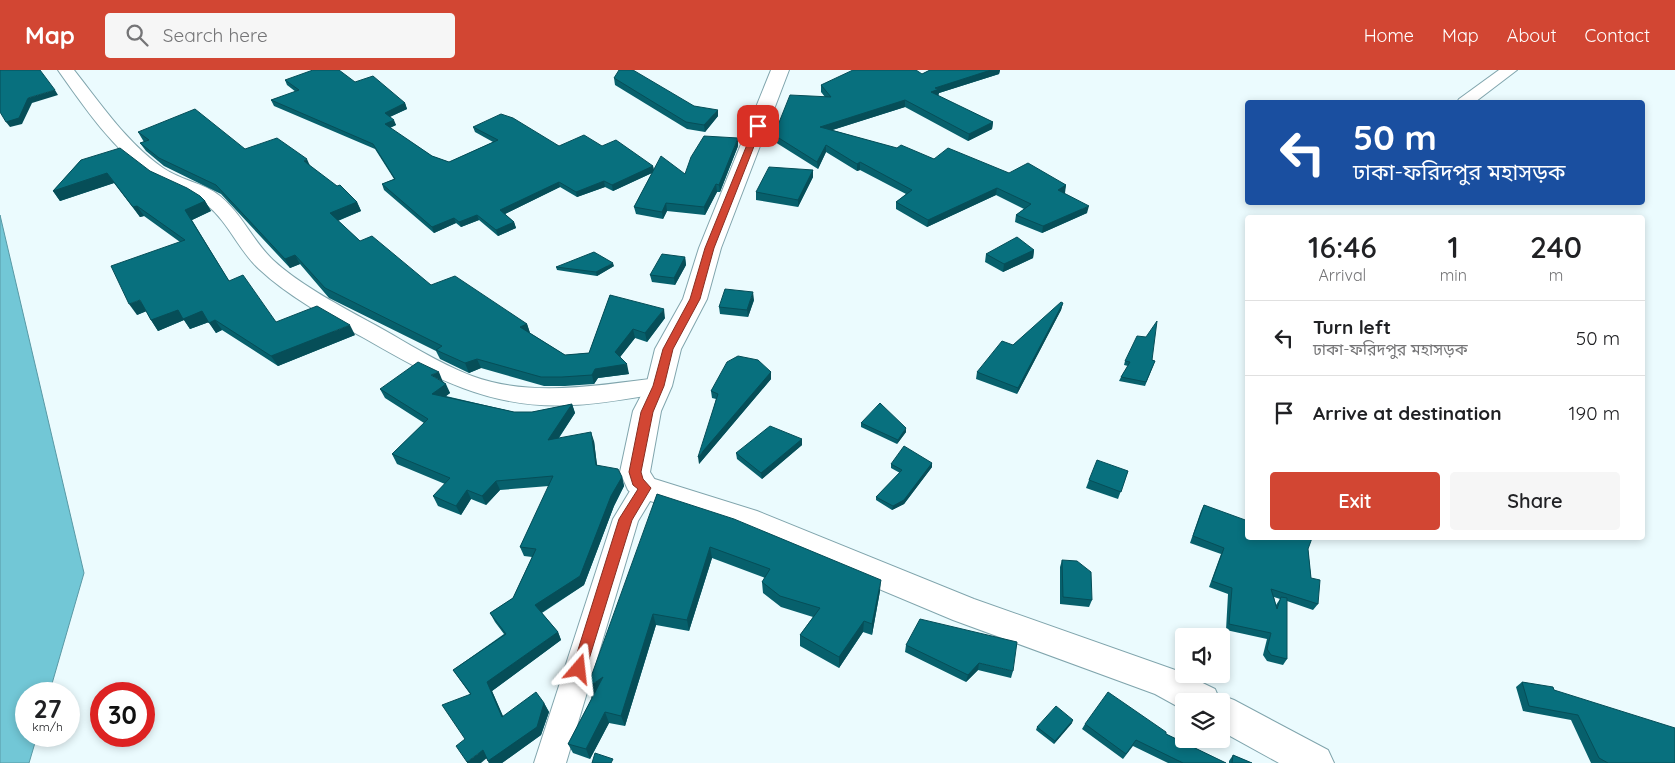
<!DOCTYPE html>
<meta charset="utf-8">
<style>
:root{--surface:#fff;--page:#f6f6f6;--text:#202124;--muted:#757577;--line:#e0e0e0;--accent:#d24633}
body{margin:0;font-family:Quicksand,"Noto Sans Bengali",sans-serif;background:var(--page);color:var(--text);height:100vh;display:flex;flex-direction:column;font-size:19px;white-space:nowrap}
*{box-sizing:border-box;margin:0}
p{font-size:16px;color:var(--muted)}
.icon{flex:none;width:28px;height:28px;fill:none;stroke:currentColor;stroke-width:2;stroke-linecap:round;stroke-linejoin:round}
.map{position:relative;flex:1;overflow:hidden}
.drawer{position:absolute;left:1245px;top:145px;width:400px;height:325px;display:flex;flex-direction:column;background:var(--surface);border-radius:5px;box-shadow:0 2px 8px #0003}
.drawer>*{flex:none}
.top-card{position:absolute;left:1245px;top:30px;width:400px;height:105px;border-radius:5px;box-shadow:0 2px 8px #0003;background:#1a4fa0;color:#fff;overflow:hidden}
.tools{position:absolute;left:1175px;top:558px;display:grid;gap:10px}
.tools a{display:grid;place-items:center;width:55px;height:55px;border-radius:5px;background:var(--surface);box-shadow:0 2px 8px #0003;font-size:25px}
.speed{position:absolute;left:15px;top:612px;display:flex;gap:10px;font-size:25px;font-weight:700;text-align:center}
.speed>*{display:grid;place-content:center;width:65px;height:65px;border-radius:50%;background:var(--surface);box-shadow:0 2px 8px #0003;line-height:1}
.speed small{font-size:12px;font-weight:400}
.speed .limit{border:8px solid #d22;background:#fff;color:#111}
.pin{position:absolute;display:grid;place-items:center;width:42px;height:42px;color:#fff;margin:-21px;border-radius:10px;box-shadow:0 2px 8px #0006}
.me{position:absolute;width:55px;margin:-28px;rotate:17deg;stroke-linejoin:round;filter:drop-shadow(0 0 4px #0008)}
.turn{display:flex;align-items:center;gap:18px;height:105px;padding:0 25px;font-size:22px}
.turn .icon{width:65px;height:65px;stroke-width:2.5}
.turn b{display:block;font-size:35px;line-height:42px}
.eta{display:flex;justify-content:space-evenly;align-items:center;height:85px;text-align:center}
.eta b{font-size:30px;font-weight:600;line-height:35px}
.primary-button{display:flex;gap:10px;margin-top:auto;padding:10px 25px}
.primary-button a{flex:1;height:58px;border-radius:5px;background:var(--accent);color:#fff;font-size:20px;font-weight:600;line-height:58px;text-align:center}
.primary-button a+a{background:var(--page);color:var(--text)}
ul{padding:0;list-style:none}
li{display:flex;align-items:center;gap:15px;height:75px;padding:0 25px;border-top:1px solid var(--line)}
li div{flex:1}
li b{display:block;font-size:19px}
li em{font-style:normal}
header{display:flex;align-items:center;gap:30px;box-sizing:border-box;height:70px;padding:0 25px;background:var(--accent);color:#fff}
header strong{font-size:24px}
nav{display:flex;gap:28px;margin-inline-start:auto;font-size:18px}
.search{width:350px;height:45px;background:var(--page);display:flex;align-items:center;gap:12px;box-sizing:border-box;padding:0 18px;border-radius:5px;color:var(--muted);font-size:19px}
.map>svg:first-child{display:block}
</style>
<header>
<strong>Map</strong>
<div class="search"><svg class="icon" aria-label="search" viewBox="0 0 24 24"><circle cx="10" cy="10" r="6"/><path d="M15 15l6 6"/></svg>Search here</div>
<nav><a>Home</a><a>Map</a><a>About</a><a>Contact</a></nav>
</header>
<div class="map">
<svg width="1675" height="693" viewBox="0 0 1675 693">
<rect width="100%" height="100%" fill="#ebfbfe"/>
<path fill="#72c7d6" stroke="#5999a5" d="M0,145L84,503L49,624H26V666H37L29,693H0Z"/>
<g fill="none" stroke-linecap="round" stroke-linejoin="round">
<g stroke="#80a5ad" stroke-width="2">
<g id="street">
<path d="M58,0H74C101,34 126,72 163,98C180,110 204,113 220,126C242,144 253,171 273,190C300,215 342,237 375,255C406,272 438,293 472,306C532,328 598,315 659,308L667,310L671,316L667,322L659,324C630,328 601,334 573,335C490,340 432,307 364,268C328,248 289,227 259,199C239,181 229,153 207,135C191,121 167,117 150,105C113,79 84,37 58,0Z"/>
<path d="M1499,0H1517L1475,32H1457L1459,29Z"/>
<path d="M645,408L654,411L658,418L638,451L566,693H534L613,449L636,411Z"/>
</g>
</g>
<g stroke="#80a5ad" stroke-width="2">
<path id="secondary" d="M645,406L757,441L974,529L1178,601L1215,619L1218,626L1221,625L1234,630L1328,680L1334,693H1279L1221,661V631H1184V640L1155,624L953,550L736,459L635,426L630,418L635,410Z"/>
</g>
<g stroke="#80a5ad" stroke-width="2">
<path id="highway" d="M771,0H789L721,178L707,229L681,279L672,316L661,341L650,402L660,418L655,426L645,430L635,426L628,420L620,402L633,341L646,316L655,279L683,229L699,178Z"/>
</g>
<use href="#street" fill="#fff" fill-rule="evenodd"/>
<use href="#secondary" fill="#fff" fill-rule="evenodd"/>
<use href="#highway" fill="#fff" fill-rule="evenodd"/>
</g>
<g fill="#07606c" fill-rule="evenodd">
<path d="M930,0H1000L999,4L939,23L938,26L993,52L992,59L968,71L905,37L832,60L934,89L1009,103L1066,115L1064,123L1087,143L1042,163L1015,152L1016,145L1024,139L996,125L927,157L896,139V132L906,124L860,100L857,101L826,82L818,99L775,72L774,65L825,27L821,22V15L922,4Z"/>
<path d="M614,8L694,36L718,46L705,62L687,59L615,15Z"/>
<path d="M285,10L355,12L405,33L407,39L390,47L396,55L390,58L432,86L449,92L493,72L475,62L473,57L559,76H602L653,96L654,100L685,104L738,76L720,122H717L705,145L667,141L663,149L636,144L634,137L652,103L613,121L605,117L577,127L560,117L505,144L514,152L516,158L498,166L479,150L461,157L456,153L434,163L384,120L382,114L394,109L375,79L274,36L271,30L296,22L287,15Z"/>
<path d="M138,62L245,79L310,96L357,132L361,141L338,151L360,171L431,215L527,254L530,263L565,285L589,283L610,225L665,248L647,272L635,268L620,287L629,304L598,308L594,314L565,316H544L481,298L469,303L440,289L436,281L329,228L300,194L290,198L221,124L164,96L146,81L140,73L144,72Z"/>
<path d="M81,90L150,101L205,131L211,141L192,150L229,211L276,252L355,265L278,296L222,260L216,263L209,252L190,259L184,250L158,261L151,250L146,241L137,245L180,172L144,146L140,147L114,113L60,131L53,121Z"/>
<path d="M813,100V107L798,137L756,130V122Z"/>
<path d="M1034,180L1033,188L1003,202L985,192L986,184Z"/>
<path d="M685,187L686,195L675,215L652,212L650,205Z"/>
<path d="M614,196L597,206L557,200L556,197Z"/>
<path d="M754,230L748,247L720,244L719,237Z"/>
<path d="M1063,233L1061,240L1017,324L976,309L977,302L1013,275Z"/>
<path d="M1152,290L1155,291L1145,316L1119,311L1121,307L1128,296L1124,295L1125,291Z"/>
<path d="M771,302V309L699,394L716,329L712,328L711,321Z"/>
<path d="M443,311L450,323L446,326L514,342H532L572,334L575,343L559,368L594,371L597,395L622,407L624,416L614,436L584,515L542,543L558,562L561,570L492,621L503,647L544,633L549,642L541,665L502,693H489L487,689L465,669L470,624L453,600L504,564L495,552L490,543L513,528L532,487L524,486L520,477L549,416L500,420L486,435L471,429L461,445L438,436L433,426L445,414L397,394L392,384L424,353L385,328L380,319Z"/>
<path d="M861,353L906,362L897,374L861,357Z"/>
<path d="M802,369V375L762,409L737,389L736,383Z"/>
<path d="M932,393V397L904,434L892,440L876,430V427L900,403L891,398V394Z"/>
<path d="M1128,401L1118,429L1086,418L1089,410Z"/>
<path d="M657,424L880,521L872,565L863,562L839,598L800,576V565L813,547L781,537L763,523L762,512L765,508L712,488L689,561L656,555L625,656L609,653L590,689L573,683L568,674L592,628Z"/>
<path d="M1204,435L1308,479L1311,508L1318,534L1313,540L1287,531V589L1283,595L1267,591L1263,585L1267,569L1226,560L1228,524L1209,517L1221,484L1190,473L1201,441ZM1274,527L1280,529L1276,535Z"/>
<path d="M1062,490L1092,530L1089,537L1060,534V497Z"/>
<path d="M906,575L1013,601L1011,608L978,600L966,612L905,582Z"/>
<path d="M1522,612L1554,620L1675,693H1591L1571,650L1523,641L1516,617Z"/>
<path d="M1072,653L1054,674L1036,660L1037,657Z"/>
<path d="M1085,654L1166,664L1226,693H1168L1133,676L1123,689L1082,659Z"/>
<path d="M1233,685L1252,693H1229V691Z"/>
</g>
<g fill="#064e58">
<path d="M991,0H1000L999,4L939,23L938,26L931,22L935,18Z"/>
<path d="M55,20L58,25L32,33L22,54L10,57L6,52L28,28Z"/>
<path d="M905,30V37L820,64V57Z"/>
<path d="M405,33L407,39L387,48L385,43Z"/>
<path d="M718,40V46L705,62L704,55Z"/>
<path d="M394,50L396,55L387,59L385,54Z"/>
<path d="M993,52L992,59L968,71L969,64Z"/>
<path d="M738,68V76L720,122L719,115Z"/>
<path d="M826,75V82L818,99L817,92Z"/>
<path d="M307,89L311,98L304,91Z"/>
<path d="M860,92V100L857,101V94Z"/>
<path d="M653,96L654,102L613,121L612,115Z"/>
<path d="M813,100V107L798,137V130Z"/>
<path d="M107,103L114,113L60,131L53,121Z"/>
<path d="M604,111L605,117L577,127L576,122Z"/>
<path d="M559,112L560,117L501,146L500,140Z"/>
<path d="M716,114L717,122L705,145L704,137Z"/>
<path d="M1066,115L1065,123L1057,127L1058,120Z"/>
<path d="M997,118L996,125L927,157L928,150Z"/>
<path d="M205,131L211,141L192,150L185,140Z"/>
<path d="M357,132L361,141L334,152L330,143Z"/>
<path d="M666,133L667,141L663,149L662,142Z"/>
<path d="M137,136L144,146L140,147L133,137Z"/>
<path d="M1089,136L1087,143L1042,163L1043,156Z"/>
<path d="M477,145L479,150L461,157L459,152Z"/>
<path d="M454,148L456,153L434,163L432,157Z"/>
<path d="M514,152L516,158L498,166L496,160Z"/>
<path d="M1034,180L1033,188L1003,202L1004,194Z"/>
<path d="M295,185L300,194L290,198L285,189Z"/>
<path d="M685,187L686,195L675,215L674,208Z"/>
<path d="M613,193L614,196L597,206L596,202Z"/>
<path d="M753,222L754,230L748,247L747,240Z"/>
<path d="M140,230L147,241L137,245L129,234Z"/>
<path d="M1063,233L1061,240L1017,324L1018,318Z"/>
<path d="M664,239L665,248L647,272L645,263Z"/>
<path d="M178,240L202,241L209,252L190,259L184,250L158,261L151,250Z"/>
<path d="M215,250L222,260L216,263L209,253Z"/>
<path d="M527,254L530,263L520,257Z"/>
<path d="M350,255L355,265L278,296L271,286Z"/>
<path d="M633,259L635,268L617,291L615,282Z"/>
<path d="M477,289L481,298L469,303L465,293Z"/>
<path d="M627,294L629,304L598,308L594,314L592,305L595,299Z"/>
<path d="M439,302L443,312L431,305Z"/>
<path d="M771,302V309L699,394L698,387Z"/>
<path d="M446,314L450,323L437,333L432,324Z"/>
<path d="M572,334L575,343L551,379L548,370Z"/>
<path d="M906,358V362L897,374L898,370Z"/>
<path d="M591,362L594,371L598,404L596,395Z"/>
<path d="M802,369V375L762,409L761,403Z"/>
<path d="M932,393V397L904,434L892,440L893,436Z"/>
<path d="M622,407L624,416L614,436L584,515L539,544L535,535Z"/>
<path d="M496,411L500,420L486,435L482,426Z"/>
<path d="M467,420L471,429L461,445L456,436Z"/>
<path d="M710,477L712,488L689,561L687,550Z"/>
<path d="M881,510L880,521L872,565V554Z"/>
<path d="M653,544L656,555L625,656L621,646Z"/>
<path d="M864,551L863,562L839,598V587Z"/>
<path d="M558,562L561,570L492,621L507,655L502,647L487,612Z"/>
<path d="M979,593L978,600L966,612L968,605Z"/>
<path d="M603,607L592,629L587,618Z"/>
<path d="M544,633L549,642L541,665L502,693H489L488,691Z"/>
<path d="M605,642L609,653L590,689L586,679Z"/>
<path d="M1073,650L1072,653L1054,674L1055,671Z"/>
<path d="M483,680L488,687L481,693H467V692Z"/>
</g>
<g fill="#08707e" stroke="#064e58">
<path d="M0,0H40L55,20L28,28L19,48L6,52L0,42Z"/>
<path d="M313,0H339L355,12L373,6L405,33L385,43L394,50L385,54L432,86L449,92L498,70L473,57L501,44L513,48L559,76L584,65L602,76L616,70L653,96L612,115L604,111L576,122L559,112L500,140L514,152L496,160L477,145L459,152L454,148L432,157L382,114L395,109L373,74L271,30L299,20L285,10Z"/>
<path d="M619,0H633L694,36L718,40L704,55L686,52L614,8Z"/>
<path d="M853,0H916L922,4L930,0H991L935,18L939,19L931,22L993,52L969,64L905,30L820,57L897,78L901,75L934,89L948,78L1009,103L1028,93L1066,115L1058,120L1089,136L1043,156L1016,145L1031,134L997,118L928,150L896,132L912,120L860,92L857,94L826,75L817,92L774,65L790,25L831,27L821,15Z"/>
<path d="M195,39L245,79L277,68L307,89L304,91L337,116L340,115L357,132L330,143L360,171L372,166L431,215L455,206L527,254L520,257L565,285L589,283L610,225L664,239L645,263L633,259L615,282L627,294L595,299L592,305L562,307H541L477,289L465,293L436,280L442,276L325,218L295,185L285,189L216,115L159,88L140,73L149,70L138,62Z"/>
<path d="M704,66L738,68L719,115L716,114L704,137L666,133L662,142L634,137L661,86L685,104L691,87Z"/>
<path d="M120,78L150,101L187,118L200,126L205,131L185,140L229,211L243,205L276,252L317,236L350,255L271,286L215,250L209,253L202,241L183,249L178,240L151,250L140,230L129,234L111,196L185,170L137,136L133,137L107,103L53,121L81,90Z"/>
<path d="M769,97L813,100L798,130L756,122Z"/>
<path d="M1017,167L1034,180L1004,194L986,184Z"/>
<path d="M594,182L613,193L596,202L556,197Z"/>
<path d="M662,184L685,187L674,208L650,205Z"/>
<path d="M725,219L753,222L747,240L719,237Z"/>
<path d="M1061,232L1063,233L1018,318L977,302L1002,271L1013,275Z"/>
<path d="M1157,251L1152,290L1155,291L1146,312L1121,307L1130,292L1125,291L1137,266L1146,267Z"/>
<path d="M738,286L758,290L771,302L698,387L718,324L711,321L727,292Z"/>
<path d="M418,292L439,302L431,305L446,314L432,324L514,342H532L572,334L548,370L591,362L596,395L618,399L622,407L611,426L580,506L535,535L558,562L487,612L502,647L536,622L544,633L537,657L488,691L483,680L467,692L456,676L465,669L442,635L471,624L453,600L506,564L490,543L513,528L536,479L520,477L553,406L496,411L482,426L467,420L456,436L433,426L450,408L392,384L428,349L380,319Z"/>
<path d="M880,333L906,358L898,370L861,353Z"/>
<path d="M770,356L802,369L761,403L736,383Z"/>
<path d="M904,376L932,393L904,430L893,436L876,427L902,400L891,394Z"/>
<path d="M1097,390L1128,401L1121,422L1089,410Z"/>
<path d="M657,424L734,449L881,510L872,554L864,551L839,587L800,565L820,538L780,526L762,512L770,499L710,477L687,550L653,544L621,646L605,642L586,679L568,674L603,607L587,618Z"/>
<path d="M1204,435L1248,451V468H1312L1308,479L1311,508L1320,510L1318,534L1271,519L1277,539L1281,527L1287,528V589L1271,585L1267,579L1271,563L1229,554L1232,518L1212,511L1224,478L1193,466Z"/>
<path d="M1062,490L1077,491L1091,502L1092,530L1063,527Z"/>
<path d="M920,549L1017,572L1013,601L979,593L968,605L906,575Z"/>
<path d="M1522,612L1553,617L1554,620L1675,658V693H1608L1599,688L1578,645L1529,636Z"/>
<path d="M1108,622L1166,662V664L1226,693H1183L1136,670L1126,684L1085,654Z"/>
<path d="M1056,636L1073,650L1055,671L1037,657Z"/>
<path d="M595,683L613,689L611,693H592Z"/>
<path d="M1233,685L1252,693H1232Z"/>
</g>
<path fill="#d24633" stroke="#882e21" d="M755,55L762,56L714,178L700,229L673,279L664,316L653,342L641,402L643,409L651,418L632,450L586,599L584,604L579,606L574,604L572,599L619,449L638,419L633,415L629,402L641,342L653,316L663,279L690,229L705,178Z"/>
</svg>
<div class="tools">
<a><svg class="icon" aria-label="sound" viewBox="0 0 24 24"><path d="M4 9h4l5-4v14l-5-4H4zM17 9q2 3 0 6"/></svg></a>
<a><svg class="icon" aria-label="layers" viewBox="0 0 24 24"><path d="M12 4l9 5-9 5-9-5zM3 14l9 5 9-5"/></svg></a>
</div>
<div class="speed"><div>27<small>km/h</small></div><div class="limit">30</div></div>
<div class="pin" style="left:758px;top:56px;background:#d93025"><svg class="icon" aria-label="arrive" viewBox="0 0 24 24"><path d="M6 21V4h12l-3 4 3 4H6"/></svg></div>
<svg class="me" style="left:579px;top:599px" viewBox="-20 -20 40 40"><path d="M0-17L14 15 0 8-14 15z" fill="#d24633" stroke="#fff" stroke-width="4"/></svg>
<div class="top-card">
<div class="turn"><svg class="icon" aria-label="left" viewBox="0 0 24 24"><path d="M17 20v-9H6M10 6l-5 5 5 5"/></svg><div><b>50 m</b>ঢাকা-ফরিদপুর মহাসড়ক</div></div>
</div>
<section class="drawer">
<div class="eta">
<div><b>16:46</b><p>Arrival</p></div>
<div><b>1</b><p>min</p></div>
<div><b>240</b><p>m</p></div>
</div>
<ul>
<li><svg class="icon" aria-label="left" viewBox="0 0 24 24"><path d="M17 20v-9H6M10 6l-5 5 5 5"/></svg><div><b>Turn left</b><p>ঢাকা-ফরিদপুর মহাসড়ক</p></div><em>50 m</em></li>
<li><svg class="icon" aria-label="arrive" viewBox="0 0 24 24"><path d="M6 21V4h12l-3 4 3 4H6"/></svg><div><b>Arrive at destination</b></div><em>190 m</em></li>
</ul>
<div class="primary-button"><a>Exit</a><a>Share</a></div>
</section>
</div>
